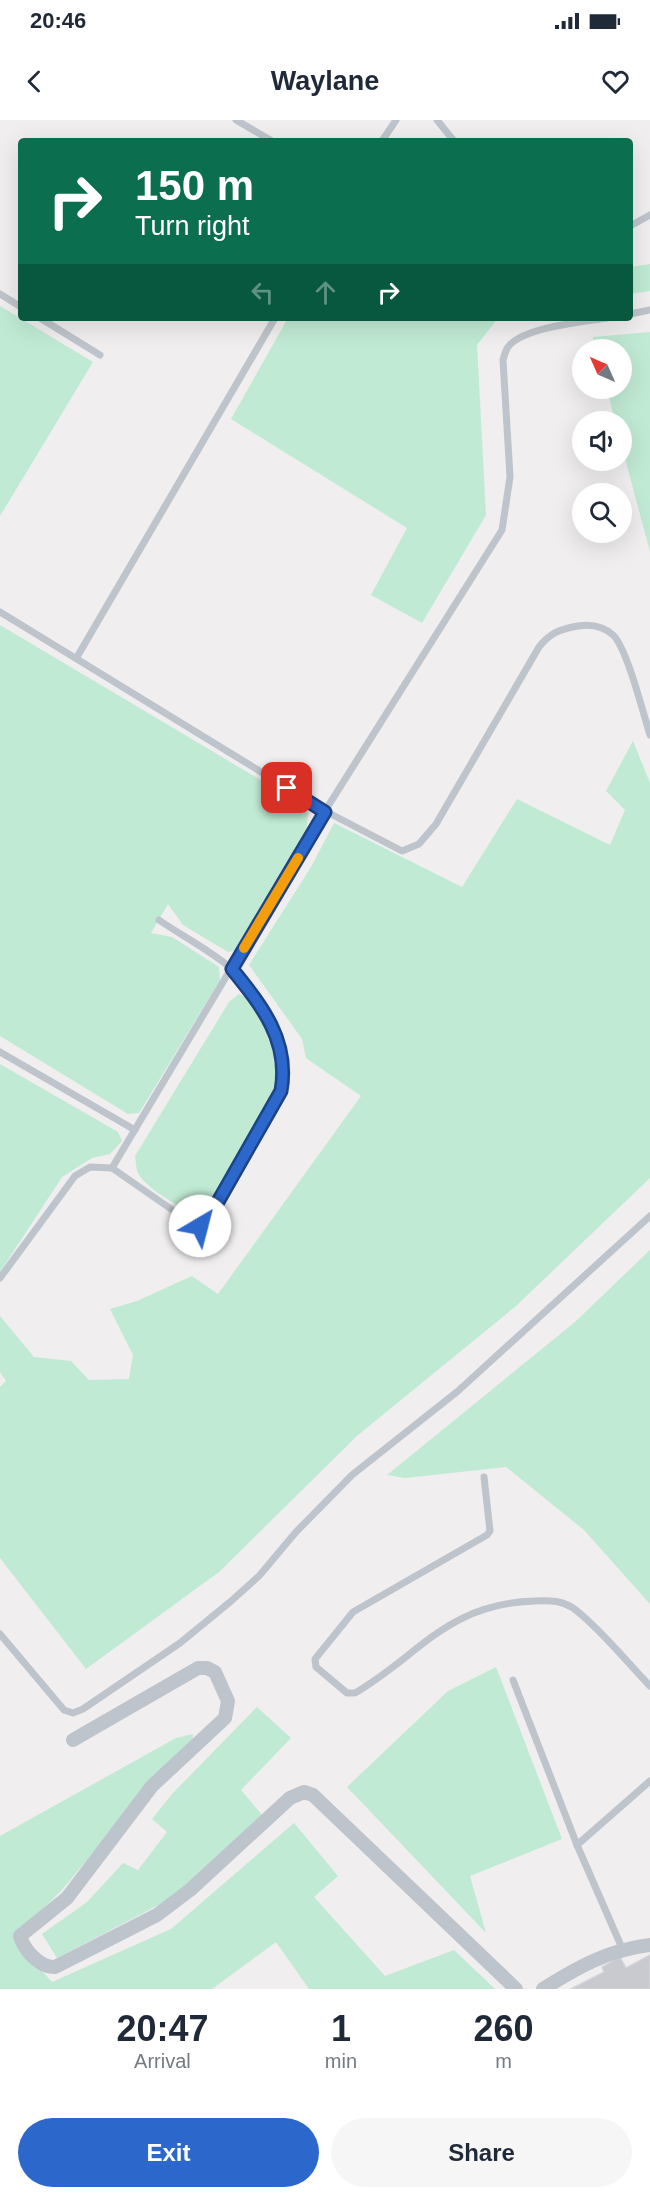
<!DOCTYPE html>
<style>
:root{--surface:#fff;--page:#f6f6f7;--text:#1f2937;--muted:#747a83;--accent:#2c67cc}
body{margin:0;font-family:Helvetica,sans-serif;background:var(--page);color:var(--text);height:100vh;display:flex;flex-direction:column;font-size:22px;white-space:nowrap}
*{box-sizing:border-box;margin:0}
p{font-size:20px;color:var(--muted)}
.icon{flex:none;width:33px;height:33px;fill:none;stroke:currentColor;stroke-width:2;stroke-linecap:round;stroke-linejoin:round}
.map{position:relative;height:1869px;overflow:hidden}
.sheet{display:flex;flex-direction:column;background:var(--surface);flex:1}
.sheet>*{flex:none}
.top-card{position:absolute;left:18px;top:18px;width:615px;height:183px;border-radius:6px;box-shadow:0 6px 24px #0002;background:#0b6e4f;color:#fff;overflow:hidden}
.needle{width:39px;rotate:315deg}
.tools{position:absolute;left:572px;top:219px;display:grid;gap:12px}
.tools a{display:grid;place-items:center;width:60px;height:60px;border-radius:50%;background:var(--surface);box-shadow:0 6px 24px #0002;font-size:30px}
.pin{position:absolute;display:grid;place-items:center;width:51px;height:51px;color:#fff;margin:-26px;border-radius:12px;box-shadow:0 3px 9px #0006}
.me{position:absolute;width:66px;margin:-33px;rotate:37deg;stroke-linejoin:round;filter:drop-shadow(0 0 4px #0008)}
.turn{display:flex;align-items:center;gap:21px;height:126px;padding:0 18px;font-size:27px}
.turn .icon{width:78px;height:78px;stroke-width:2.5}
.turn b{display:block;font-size:42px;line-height:51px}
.lanes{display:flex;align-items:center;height:57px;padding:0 18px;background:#0003;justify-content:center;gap:30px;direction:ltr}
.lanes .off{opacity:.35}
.eta{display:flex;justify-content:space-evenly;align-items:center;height:102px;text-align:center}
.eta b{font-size:36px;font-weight:700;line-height:42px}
.cta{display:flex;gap:12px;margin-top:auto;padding:12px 18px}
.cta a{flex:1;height:69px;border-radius:36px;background:var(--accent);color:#fff;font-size:24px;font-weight:700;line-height:69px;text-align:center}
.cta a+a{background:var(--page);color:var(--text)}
.status{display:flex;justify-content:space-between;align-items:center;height:42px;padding:0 30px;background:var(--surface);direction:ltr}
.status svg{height:16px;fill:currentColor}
header{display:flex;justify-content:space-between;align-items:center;height:78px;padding:0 18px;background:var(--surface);font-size:27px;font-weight:700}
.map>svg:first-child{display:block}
</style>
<div class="status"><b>20:46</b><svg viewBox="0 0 49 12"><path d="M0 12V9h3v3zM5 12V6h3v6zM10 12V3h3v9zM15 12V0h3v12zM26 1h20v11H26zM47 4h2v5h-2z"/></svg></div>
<header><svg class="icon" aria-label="back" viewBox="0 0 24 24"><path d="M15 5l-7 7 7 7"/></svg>Waylane<svg class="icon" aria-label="heart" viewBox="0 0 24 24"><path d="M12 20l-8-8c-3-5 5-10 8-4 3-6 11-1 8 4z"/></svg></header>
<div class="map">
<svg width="650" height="1869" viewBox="0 0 650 1869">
<rect width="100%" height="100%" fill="#f0eeee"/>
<g fill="#c0ead3">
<path d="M650,144V171L630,174V147Z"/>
<path d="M0,186L93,242L0,396Z"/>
<path d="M288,198H498L477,225L486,395L422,503L371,475L407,408L231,299Z"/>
<path d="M650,212V432L621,323V302L615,301L607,269L621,268V230L596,229L593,217Z"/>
<path d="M0,505L296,681L308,693L307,707L239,829L228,832L183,805L168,784L151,813L172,817L219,847L220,860L139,993L128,994L0,916Z"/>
<path d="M633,621L650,663V1058L516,1186L358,1315L219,1452L86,1549L0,1438V1267L6,1261L0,1252V1196L34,1237L71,1241L89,1260L129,1259L133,1235L110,1189L137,1181L192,1156L218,1174L361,976L306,938L302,919L249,845L311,747L334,703L462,767L517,679L610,725L625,690L606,671Z"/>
<path d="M239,874L253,880L276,938L280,970L209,1092C186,1093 153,1074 139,1055C136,1050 136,1042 135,1036L229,882Z"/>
<path d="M0,944L118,1012L122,1021L110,1034L92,1038L62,1057L0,1152Z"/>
<path d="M650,1130V1484L584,1410L506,1347L405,1358L387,1355L575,1202Z"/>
<path d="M496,1547L562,1719L470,1756L486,1813L347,1667L448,1571Z"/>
<path d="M257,1587L291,1618L241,1670L262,1695L174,1777L57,1838L42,1814L87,1782L123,1743L138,1750L167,1712L152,1699L172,1674Z"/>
<path d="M193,1614L192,1626L126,1693L61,1771L15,1816L20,1827L52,1862L171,1809L294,1703L338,1756L314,1777L385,1856L454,1830L495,1869H309L276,1822L212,1869H0V1716L176,1618Z"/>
</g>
<path fill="#c9cad0" stroke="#d2d4d9" stroke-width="1.5" d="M650,1835V1869H571L604,1852L602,1847L620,1837L626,1848Z"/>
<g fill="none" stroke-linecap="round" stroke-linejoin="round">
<g stroke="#bec4cb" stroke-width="7">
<path d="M236,0L272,21"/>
<path d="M437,0L454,21"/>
<path d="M382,21L396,0"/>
<path d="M630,106L650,95"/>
<path d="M0,174L21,187"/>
<path d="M630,194L650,190"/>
<path d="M40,198L100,235"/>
<path d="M0,492L325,691L402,731L419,724L436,704L539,527C550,513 560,509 578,506C591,504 603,506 613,515C627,528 643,593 650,615"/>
<path d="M77,537L275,198"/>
<path d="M0,932L135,1010"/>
<path d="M112,1048L325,691L502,410L510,357L503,240C504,236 506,230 508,227C523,207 583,202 607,198"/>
<path d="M0,1158L75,1056L90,1047L112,1048L194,1105H200L207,1101L281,971C289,927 265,878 232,849C210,830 182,816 159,800"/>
<path d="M484,1357L490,1411L487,1415L353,1492L315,1539L316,1547L347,1573H355C421,1534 447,1484 534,1481C549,1480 564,1480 577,1491C603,1512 626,1541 650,1566"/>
<path d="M0,1514L64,1590L73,1593L83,1589L180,1523L230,1482L259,1456L296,1412L352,1355L458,1271L650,1096"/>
<path d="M513,1560L577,1725L622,1828"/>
<path d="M577,1725L650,1661"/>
</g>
<g stroke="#bec4cb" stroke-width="14">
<path d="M73,1620L198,1548H207L215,1552L228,1581L225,1598L152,1666L67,1778L20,1816C24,1830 40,1848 55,1847L157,1795L190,1770L290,1678L304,1672L313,1675L516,1869"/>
<path d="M543,1869C578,1847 608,1830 650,1825"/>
</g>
</g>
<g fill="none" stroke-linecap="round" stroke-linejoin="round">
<g stroke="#1d4385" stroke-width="15">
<path id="route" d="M200,1106L207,1101L281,971C290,921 262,886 232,849L325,692L287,668"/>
</g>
<use href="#route" stroke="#2c67cc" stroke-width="10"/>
<path stroke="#f59e0b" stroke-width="10" d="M244,828L298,738"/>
</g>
</svg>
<div class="tools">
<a><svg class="needle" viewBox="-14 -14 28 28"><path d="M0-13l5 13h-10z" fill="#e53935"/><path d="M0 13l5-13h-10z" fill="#747a83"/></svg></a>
<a><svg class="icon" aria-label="sound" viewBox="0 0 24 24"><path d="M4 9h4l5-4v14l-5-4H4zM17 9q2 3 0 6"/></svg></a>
<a><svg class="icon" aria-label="search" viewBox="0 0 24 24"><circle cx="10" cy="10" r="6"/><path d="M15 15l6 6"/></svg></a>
</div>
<div class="pin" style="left:287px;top:668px;background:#d93025"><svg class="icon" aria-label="arrive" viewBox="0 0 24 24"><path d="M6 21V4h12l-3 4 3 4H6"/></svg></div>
<svg class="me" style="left:200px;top:1106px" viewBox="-20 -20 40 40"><circle r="19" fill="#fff"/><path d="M0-13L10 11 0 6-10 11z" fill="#2c67cc"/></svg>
<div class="top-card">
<div class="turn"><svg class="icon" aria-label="right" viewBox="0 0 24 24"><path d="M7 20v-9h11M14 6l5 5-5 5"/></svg><div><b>150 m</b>Turn right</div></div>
<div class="lanes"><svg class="icon off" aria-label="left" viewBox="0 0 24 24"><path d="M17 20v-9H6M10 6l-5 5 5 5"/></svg><svg class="icon off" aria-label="ahead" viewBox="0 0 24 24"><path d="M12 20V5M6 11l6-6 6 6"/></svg><svg class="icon" aria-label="right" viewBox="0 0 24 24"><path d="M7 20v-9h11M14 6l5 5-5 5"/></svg></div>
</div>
</div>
<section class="sheet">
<div class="eta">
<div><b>20:47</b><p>Arrival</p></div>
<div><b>1</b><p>min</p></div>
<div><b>260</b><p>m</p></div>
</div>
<div class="cta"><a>Exit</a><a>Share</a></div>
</section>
